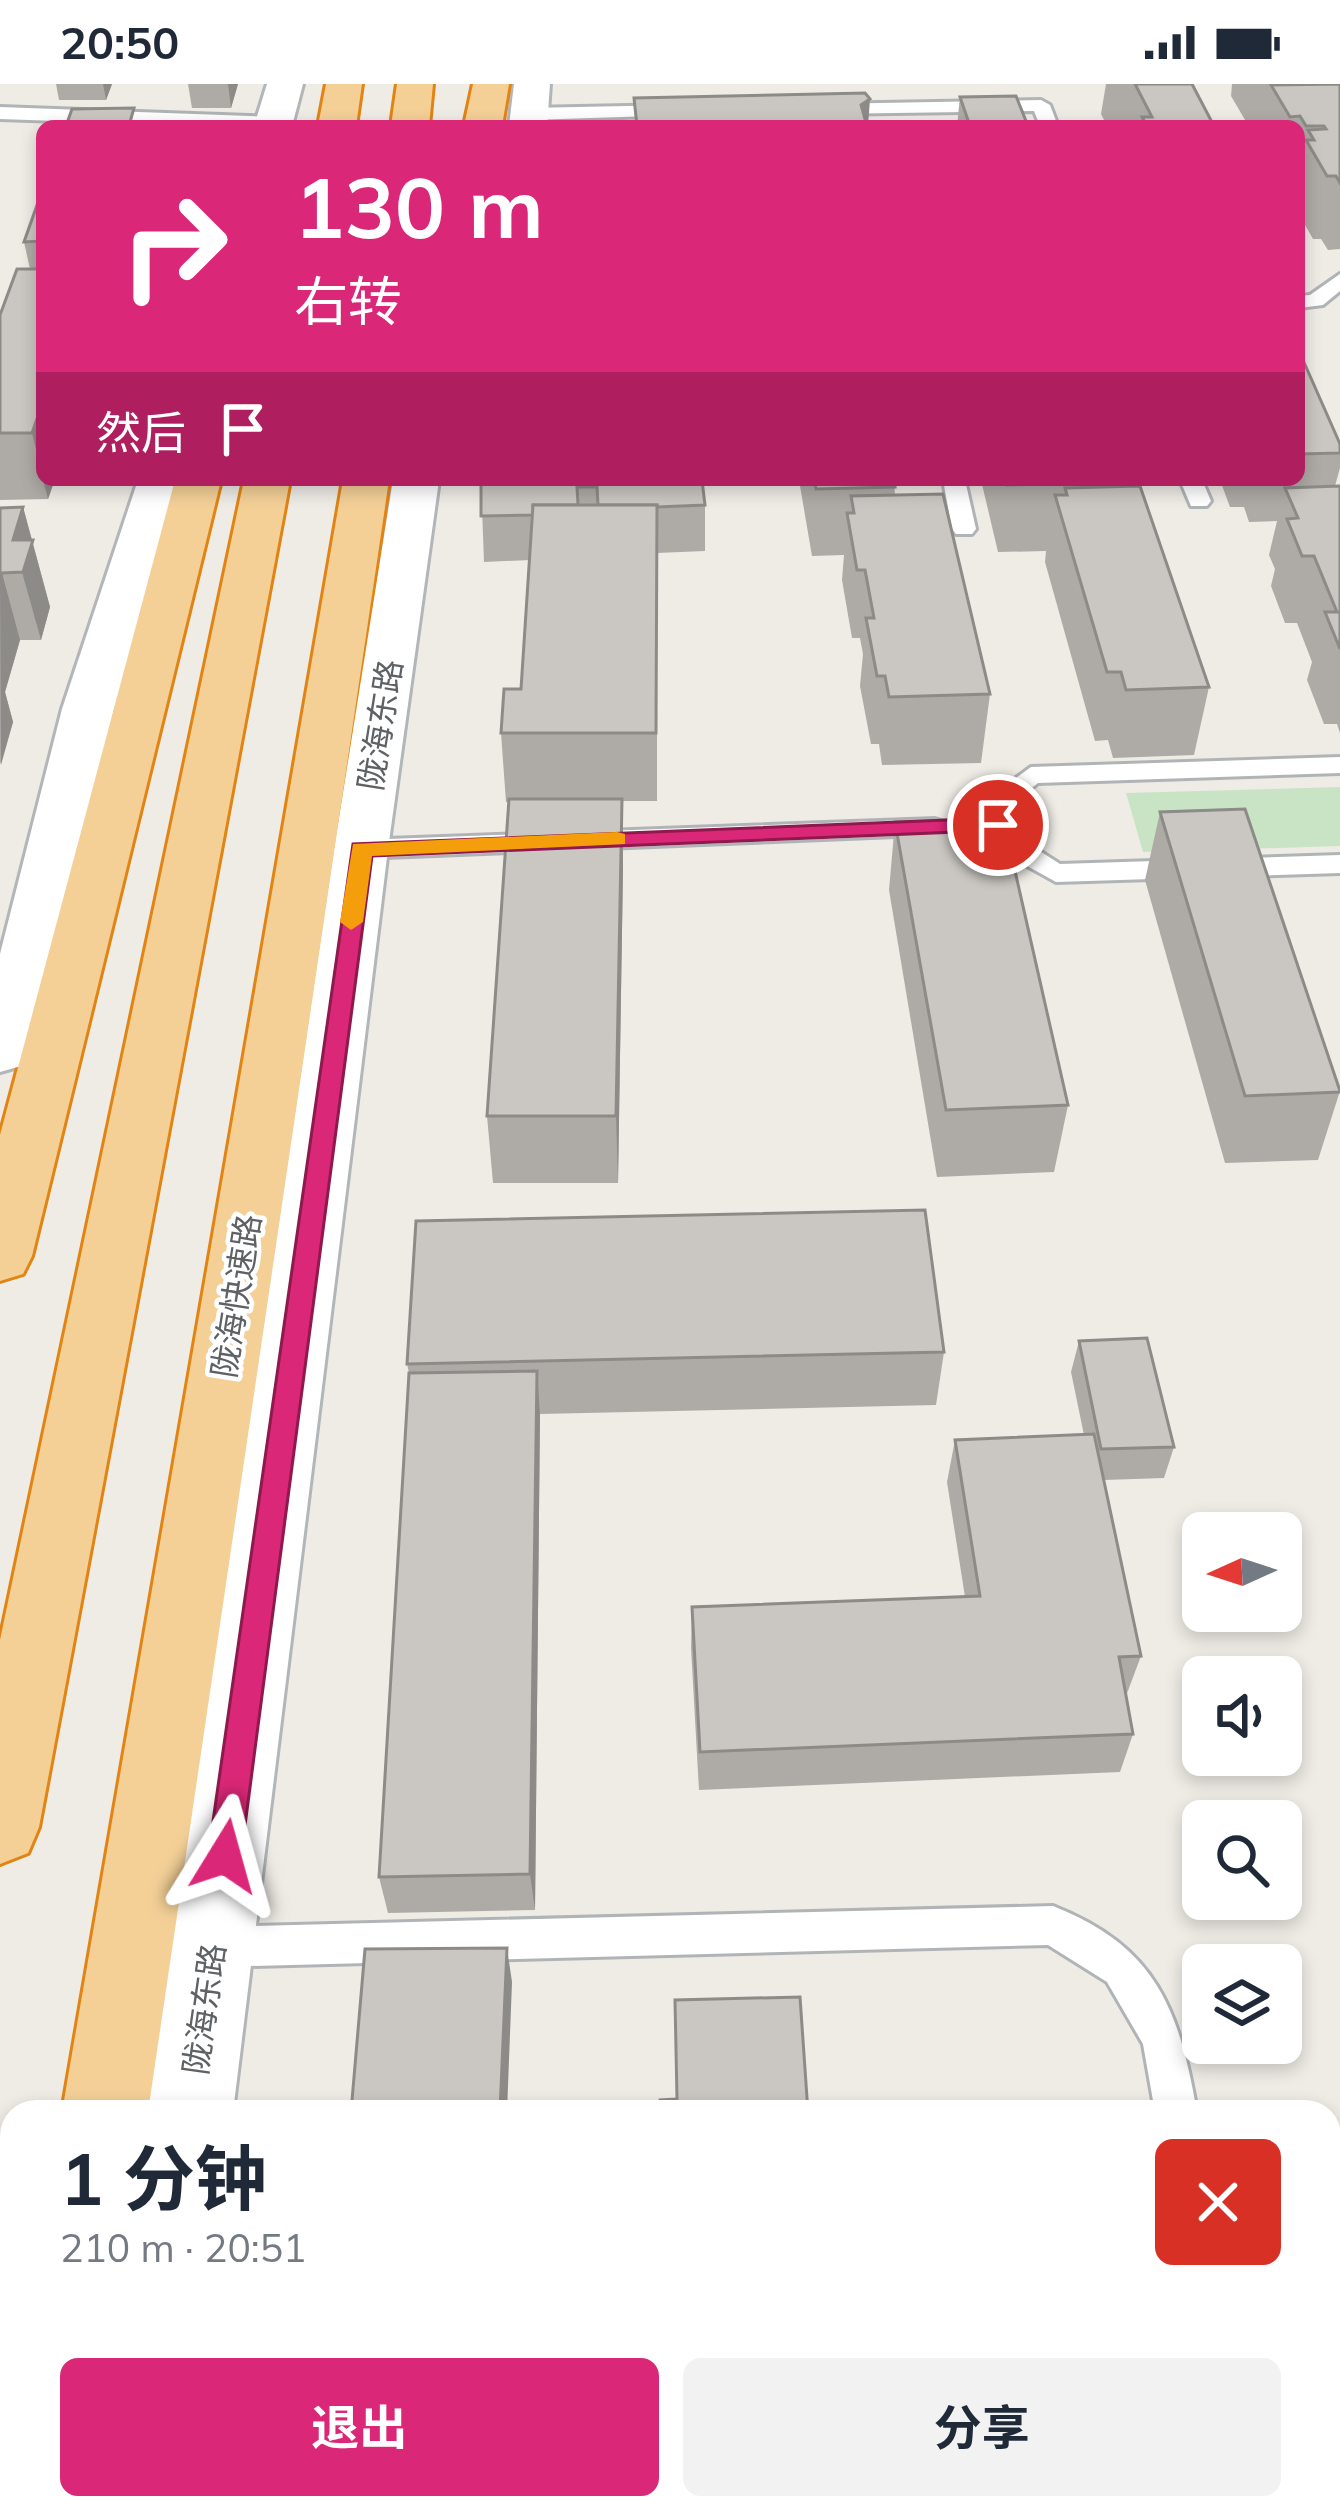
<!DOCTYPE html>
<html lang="zh">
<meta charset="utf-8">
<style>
:root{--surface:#fff;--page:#f2f2f3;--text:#1f2937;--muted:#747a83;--accent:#db2777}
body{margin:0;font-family:Mulish,"Noto Sans SC",sans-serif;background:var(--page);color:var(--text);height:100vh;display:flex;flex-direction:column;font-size:45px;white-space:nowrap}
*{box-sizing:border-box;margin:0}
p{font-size:39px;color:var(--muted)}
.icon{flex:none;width:66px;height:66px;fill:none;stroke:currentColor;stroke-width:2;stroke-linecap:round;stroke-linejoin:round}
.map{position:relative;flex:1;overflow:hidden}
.sheet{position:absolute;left:0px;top:2016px;width:1341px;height:420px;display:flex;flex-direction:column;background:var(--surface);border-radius:36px 36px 0 0;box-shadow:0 6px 18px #0003}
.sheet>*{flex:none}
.hud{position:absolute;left:36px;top:36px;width:1269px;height:366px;border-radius:18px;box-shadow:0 6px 18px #0003;background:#db2777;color:#fff;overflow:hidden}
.needle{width:78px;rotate:267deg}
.fabs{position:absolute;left:1182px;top:1428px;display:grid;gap:24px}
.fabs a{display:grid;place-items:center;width:120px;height:120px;border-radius:18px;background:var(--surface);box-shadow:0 6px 18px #0003;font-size:60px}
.pin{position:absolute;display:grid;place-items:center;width:102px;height:102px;color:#fff;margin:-51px;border:6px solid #fff;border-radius:50%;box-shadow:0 3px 12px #0007}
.me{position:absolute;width:132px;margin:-66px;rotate:8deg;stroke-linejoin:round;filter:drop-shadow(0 0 9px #0008)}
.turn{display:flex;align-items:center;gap:42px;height:252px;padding:0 60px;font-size:54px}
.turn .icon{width:156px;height:156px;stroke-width:2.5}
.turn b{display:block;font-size:84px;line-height:102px}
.then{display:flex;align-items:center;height:114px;padding:0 60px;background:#0003;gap:24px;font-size:45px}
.round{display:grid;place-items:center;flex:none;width:126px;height:126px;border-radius:18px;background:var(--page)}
.head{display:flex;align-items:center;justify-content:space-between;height:204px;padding:0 60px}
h1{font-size:72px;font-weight:700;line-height:90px}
.cta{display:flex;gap:24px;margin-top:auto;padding:24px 60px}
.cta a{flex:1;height:138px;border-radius:18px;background:var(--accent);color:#fff;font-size:48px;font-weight:700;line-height:138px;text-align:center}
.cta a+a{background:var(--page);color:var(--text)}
.status{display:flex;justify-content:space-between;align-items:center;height:84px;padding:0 60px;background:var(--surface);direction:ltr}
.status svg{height:33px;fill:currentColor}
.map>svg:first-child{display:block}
</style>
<div class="status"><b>20:50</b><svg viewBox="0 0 49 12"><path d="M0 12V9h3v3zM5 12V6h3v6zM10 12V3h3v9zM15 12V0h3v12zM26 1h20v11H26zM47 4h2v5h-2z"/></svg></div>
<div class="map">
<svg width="1340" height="2436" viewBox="0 0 1340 2436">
<rect width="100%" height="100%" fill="#efece6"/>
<path fill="#c9e4c5" d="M1340,703V762L1143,768L1126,709Z"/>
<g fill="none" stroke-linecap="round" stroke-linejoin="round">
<g stroke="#b1b4b7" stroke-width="6">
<g id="lane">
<path d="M1041,16L1050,21L1058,42H1040L1034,27L825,30L816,25L825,20Z"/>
<path d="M677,21L683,23V31L529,36L520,30L529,24Z"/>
<path d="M0,23L274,33L283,39L204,42L0,35Z"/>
<path d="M1340,190V207L1323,221L1299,224V212L1310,211Z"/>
<path d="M943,396H965L976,445L972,450H956L952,445Z"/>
<path d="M1180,396H1202L1211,417L1207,422H1191Z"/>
<path d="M1340,673V689L1038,699L1010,721L1024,757L1060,780L1340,771V789L1056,798L1004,769L988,744L983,718L1031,683Z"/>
<path d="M935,735L945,738L949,744L945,750L361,774L347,765L361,756Z"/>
<path d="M1053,1822C1157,1863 1179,1926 1197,2028H1155L1143,1960L1107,1898L1048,1861L213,1883L199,1877L193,1863L199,1849L213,1843Z"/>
<rect x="1329" y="2154" width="11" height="44"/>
</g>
</g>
<g stroke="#b2b6b9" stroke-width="6">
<g id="secondary">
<path d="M267,0H303L292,42H254Z"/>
<path d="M514,0H550L547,42H509Z"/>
<path d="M138,396H184L114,625L52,894L21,982L0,988V870L62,625Z"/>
<path d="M393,396H439L388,765L233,2028H147L334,765Z"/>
<path d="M88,2424H184L182,2436H86Z"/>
</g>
</g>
<g stroke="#e28413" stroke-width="6">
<g id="highway">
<path d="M326,0H362L356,42H318Z"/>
<path d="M397,0H433L429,42H391Z"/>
<path d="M473,0H509L502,42H464Z"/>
<path d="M175,396H221L32,1172L23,1190L0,1197V1051Z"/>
<path d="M244,396H290L39,1743L28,1769L0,1780V1556Z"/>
<path d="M343,396H389L148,2028H62Z"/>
<path d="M12,2388V2424H89L87,2436H0V2407Z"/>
</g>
</g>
<use href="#lane" fill="#fff" fill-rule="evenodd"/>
<use href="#secondary" fill="#fff" fill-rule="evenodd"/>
<use href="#highway" fill="#f4d097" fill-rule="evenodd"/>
</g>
<g fill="#aeaba7">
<path d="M56,0H112L106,16H59Z"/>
<path d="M188,0H238L231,24H192Z"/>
<path d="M1106,0H1192L1214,42H1107L1101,30Z"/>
<path d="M1232,0H1340V165L1328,166L1321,155H1313L1299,130V42L1248,41L1231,12Z"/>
<path d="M960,13L1028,42H957Z"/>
<path d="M42,107V396H90L89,398H54L48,415L0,416V231L30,185L24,158Z"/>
<path d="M1299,267L1340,360V384L1335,402H1340V649L1337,640H1324L1307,596L1312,578L1297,539H1285L1271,502L1275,485L1269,471L1277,437L1249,438L1244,423H1230L1220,396H1299Z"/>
<path d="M481,396H702L705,421V467L657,469V717H622L623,784L618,1099H493L487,1032L509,718H506L501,649L521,605L530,476L484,478Z"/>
<path d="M799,396H894L895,411L990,610L981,679L882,681L879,660H871L860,602L863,570L860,554H852L842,496L844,471L812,472Z"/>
<path d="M981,396H1095V403L1209,603L1194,671L1113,674L1108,656L1095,657L1045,478L1046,467L998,468Z"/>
<path d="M23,423L50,523L41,556H20L5,608L13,638L0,681V424Z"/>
<path d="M1160,728L1340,1007L1318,1076L1225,1079L1145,796Z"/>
<path d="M895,738L1068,1021L1054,1088L937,1093L889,806Z"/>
<path d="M1079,1257L1174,1363L1164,1394L1104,1396L1141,1572L1126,1612L1133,1650L1120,1688L699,1706L691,1564L692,1523L965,1513L947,1398L955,1356L1084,1351L1071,1288Z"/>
<path d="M944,1268L936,1321L540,1330L535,1826L388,1829L379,1793L409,1289L407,1280Z"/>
<path d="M902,2424H1329L1340,2436H903Z"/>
</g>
<g fill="#8d8b88">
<path d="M103,0H112L106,16Z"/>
<path d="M228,0H238L231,24Z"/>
<path d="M870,15L868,42H860L861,21Z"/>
<path d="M38,332L42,350V390L32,349Z"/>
<path d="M43,396H53L54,398L48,415Z"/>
<path d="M23,423L50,523L41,556L13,456Z"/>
<path d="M2,489L20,556L5,608L13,638L1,681L0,494Z"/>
<path d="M622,715L623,784L618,1099L616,1032Z"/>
<path d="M537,1287L540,1330L535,1826L530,1790Z"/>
<path d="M507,1864L512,1898L507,2028H500Z"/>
<path d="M484,2424H492L491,2436H484Z"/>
</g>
<g fill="#cac7c2" stroke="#8d8b88" stroke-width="3">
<path d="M1135,0H1192L1214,42H1147L1142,33H1152Z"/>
<path d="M1340,0V99L1336,92H1327L1306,56H1314L1308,46L1326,45L1324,42H1306L1300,32L1290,33L1271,1Z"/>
<path d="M865,9L870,15L861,21L867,42H637L634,14Z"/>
<path d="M1016,12L1028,42H970L960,13Z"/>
<path d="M134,24L130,38H161L160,42H66L72,25Z"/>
<path d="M42,107V157L24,158Z"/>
<path d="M17,185H42V332H38L32,349H0V231Z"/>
<path d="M1299,267L1340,360V369L1299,370Z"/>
<path d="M481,396H702L705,421L657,423V421H598L597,403H577L578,421H533V431L481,432Z"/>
<path d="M814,396H894L895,403L816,405Z"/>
<path d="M1006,396H1095L1096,399L1007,401Z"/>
<path d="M1140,402L1209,603L1126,606L1121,588H1107L1055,411H1067L1065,404Z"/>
<path d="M1340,402V565L1325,528H1337L1314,472H1302L1287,435L1298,434L1285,404Z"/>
<path d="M943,410L990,610L889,613L885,592H877L866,534H874L865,486H857L847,429H854L851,412Z"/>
<path d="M533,421H657L656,649H501L504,605H521Z"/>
<path d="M23,423L13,456H33L23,488L2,489L0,494V424Z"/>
<path d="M509,715H622L616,1032H487Z"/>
<path d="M1245,725L1340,1007V1008L1245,1012L1160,728Z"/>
<path d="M1003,734L1068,1021L946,1026L895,738Z"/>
<path d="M925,1126L944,1268L407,1280L416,1137Z"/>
<path d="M1147,1254L1174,1363L1101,1365L1079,1257Z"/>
<path d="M537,1287L530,1790L379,1793L409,1289Z"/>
<path d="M1094,1350L1141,1572L1119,1573L1133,1650L700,1668L692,1523L980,1512L955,1356Z"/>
<path d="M507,1864L500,2028H351L365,1865Z"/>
<path d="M800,1913L808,2028H660V2016L677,2015L675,1916Z"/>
<path d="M1340,2304V2436H917L915,2424H1329V2305Z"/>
<path d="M318,2424H484V2436H317Z"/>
<path d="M689,2424H835L836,2436H689Z"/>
</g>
<path fill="#db2777" stroke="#8e194d" stroke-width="3" d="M998,734L1006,736V746L372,772L241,1772L236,1782L225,1787L213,1782L208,1772L353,760Z"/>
<path fill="#f59e0b" d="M617,748L625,750V760L372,772L363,838L351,846L340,838L353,760Z"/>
<g text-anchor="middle" stroke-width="9" stroke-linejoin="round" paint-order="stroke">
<g font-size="33" fill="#5e6265" stroke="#fff">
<text transform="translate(380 641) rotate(-81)" y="12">陇海东路</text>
<text transform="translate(236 1212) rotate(-81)" y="12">陇海快速路</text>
<text transform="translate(204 1925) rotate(-82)" y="12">陇海东路</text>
</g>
</g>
</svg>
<div class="fabs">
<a><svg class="needle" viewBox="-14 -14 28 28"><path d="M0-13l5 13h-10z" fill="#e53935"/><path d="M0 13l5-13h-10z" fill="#747a83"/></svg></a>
<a><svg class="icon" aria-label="sound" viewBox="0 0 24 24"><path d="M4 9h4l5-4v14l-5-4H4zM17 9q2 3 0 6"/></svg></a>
<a><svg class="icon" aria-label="search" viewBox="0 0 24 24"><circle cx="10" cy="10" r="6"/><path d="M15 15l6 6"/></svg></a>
<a><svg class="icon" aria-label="layers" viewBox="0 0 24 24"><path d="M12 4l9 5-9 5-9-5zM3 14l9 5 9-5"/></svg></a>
</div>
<div class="pin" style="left:998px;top:741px;background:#d93025"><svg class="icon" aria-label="arrive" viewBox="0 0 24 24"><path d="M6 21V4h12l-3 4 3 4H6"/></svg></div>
<svg class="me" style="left:225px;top:1772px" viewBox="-20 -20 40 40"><path d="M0-17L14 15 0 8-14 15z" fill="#db2777" stroke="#fff" stroke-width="4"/></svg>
<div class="hud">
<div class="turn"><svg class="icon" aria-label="right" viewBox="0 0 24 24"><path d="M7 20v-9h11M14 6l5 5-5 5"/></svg><div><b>130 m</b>右转</div></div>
<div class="then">然后<svg class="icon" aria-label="arrive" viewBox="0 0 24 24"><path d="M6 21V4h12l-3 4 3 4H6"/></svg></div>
</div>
<section class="sheet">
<div class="head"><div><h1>1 分钟</h1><p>210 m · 20:51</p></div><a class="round" style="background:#d93025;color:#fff"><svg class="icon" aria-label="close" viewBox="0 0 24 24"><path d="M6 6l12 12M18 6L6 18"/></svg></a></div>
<div class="cta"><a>退出</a><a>分享</a></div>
</section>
</div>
